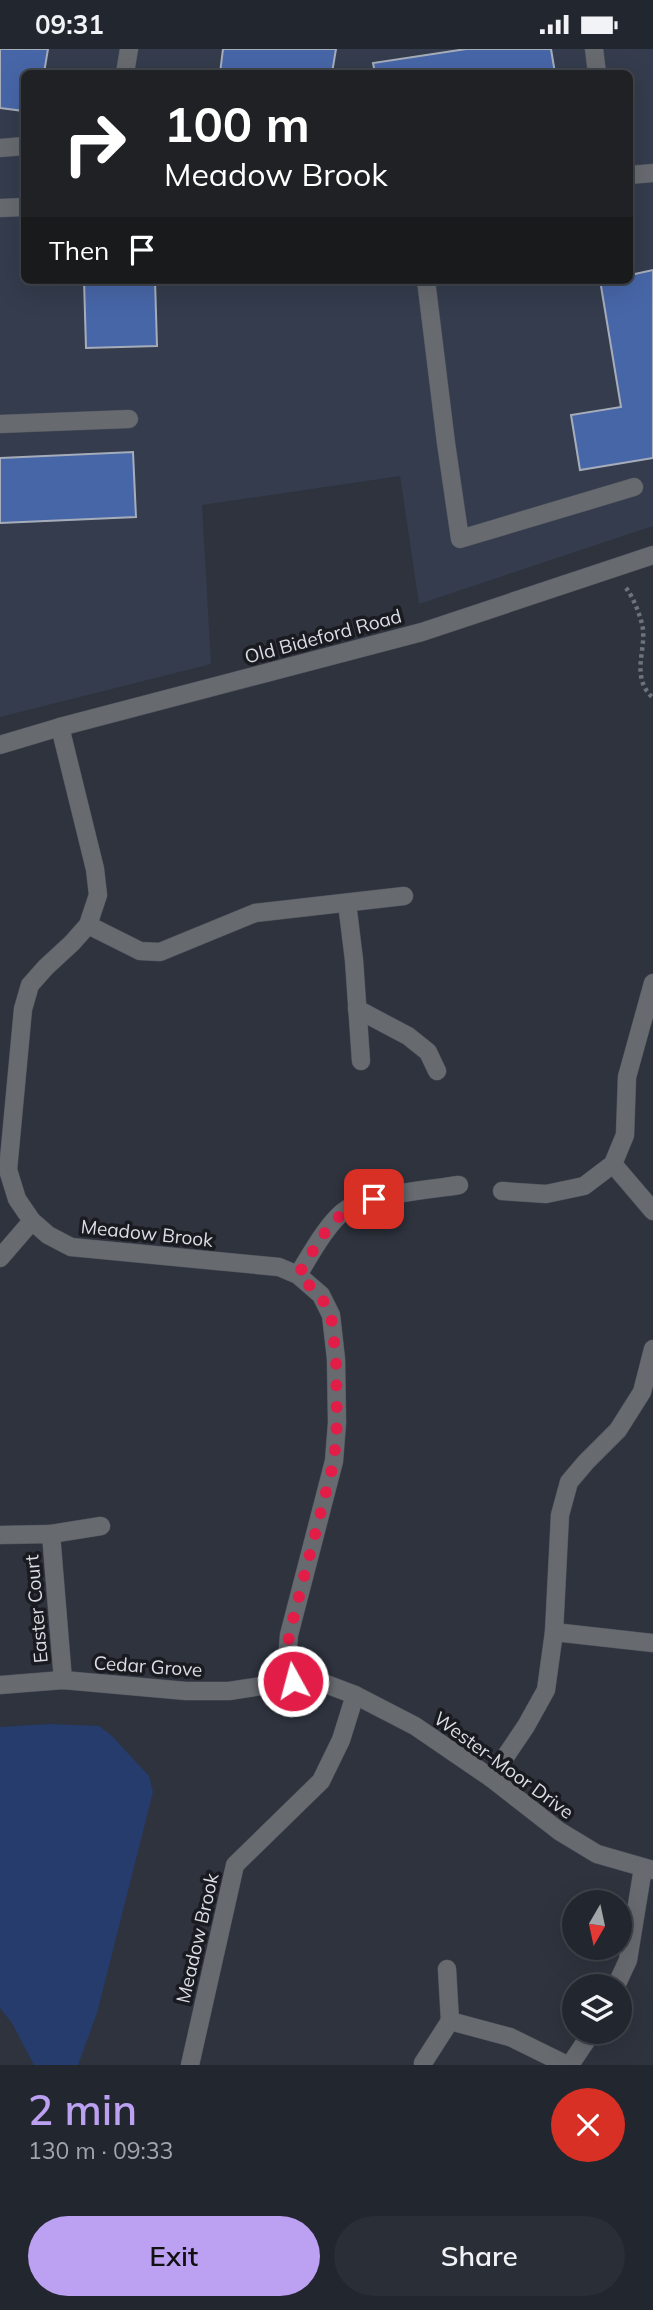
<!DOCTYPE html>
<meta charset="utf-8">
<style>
:root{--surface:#22262e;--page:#2a2e36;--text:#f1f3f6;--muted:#a2a5aa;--line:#3f434a;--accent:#bca0f2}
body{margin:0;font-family:Mulish,sans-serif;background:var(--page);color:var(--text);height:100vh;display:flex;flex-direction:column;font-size:26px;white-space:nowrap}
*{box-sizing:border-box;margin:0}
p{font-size:23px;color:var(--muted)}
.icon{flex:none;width:38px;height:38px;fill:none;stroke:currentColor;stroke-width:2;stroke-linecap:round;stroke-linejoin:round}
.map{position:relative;height:2016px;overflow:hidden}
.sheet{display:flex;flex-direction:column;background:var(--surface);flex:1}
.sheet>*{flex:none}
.hud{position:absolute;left:21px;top:21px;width:612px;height:214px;border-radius:10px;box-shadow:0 7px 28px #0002,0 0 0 2px var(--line);background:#202124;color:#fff;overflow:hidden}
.needle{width:46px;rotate:189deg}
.tools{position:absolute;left:562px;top:1841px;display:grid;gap:14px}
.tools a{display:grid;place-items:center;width:70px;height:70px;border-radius:50%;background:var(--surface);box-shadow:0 7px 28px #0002,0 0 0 2px var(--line);font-size:35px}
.pin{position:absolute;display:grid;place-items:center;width:60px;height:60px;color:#fff;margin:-30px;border-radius:14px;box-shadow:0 4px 10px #0006}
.me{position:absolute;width:77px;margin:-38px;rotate:353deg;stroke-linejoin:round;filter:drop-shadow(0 0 5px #0008)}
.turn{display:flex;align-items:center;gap:24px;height:147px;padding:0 28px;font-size:32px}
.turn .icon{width:91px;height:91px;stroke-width:2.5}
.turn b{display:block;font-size:49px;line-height:60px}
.then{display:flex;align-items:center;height:66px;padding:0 28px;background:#0003;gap:14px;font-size:26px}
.round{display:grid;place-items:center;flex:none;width:74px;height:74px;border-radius:37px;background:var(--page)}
.summary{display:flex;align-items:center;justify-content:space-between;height:119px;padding:0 28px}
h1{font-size:42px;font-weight:600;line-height:52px;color:var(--accent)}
.action{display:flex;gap:14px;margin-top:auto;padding:14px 28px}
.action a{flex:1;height:80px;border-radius:42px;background:var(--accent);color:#111;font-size:28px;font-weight:600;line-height:80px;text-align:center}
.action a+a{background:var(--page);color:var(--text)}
.status{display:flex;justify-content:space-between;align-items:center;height:49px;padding:0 35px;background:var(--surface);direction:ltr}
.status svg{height:19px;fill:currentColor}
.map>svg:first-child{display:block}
</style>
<div class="status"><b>09:31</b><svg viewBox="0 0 49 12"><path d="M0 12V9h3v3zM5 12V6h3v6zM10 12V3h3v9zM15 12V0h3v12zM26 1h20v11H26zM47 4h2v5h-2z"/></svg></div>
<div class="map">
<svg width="653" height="2016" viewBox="0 0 653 2016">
<rect width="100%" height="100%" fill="#2e333e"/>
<path fill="#343c4d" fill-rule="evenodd" d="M0,0H653V477L419,555L400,427L202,456L211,615L0,668ZM24,24H630V231H24Z"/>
<path fill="#263c6c" d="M50,1675L99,1677L111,1686L149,1727L153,1743L97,1964L78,2016H34L12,1974L0,1959V1678Z"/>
<g fill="#4766a7" stroke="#a6adba" stroke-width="2">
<path d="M0,0H48L44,24H24V62L0,59Z"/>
<path d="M223,0H336L332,24H220Z"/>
<path d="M466,0H551L555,24H375L373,14Z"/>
<path d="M630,180H633L634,226H630Z"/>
<path d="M653,221V409L580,421L571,366L621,358L600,231H630V226Z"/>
<path d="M84,231H155L157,297L86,299Z"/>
<path d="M133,403L136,468L0,474V409Z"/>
</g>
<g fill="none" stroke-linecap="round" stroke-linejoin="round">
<g stroke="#4d525c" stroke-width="19">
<g id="minor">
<path d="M594,0L597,24"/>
<path d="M125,24L129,0"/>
<path d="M0,99L24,97"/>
<path d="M630,126L653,124"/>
<path d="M0,159L24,158"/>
<path d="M426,231L446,394L460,490L634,438"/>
<path d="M0,375L129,370"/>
<path d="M60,678L95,820L98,846L88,876L72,894L46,918L30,936L23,960L8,1121L17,1150L32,1172L48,1186L71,1198L279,1218L298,1226L321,1246L331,1266L336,1310L337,1374L334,1412L289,1586L287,1611L293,1632"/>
<path d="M0,696L60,678L422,583L653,506"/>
<path d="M347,854L354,911L361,1012"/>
<path d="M88,876L140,902L160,903L255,864L404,847"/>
<path d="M357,960L408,987L428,1003L437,1022"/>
<path d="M613,1115L653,1162"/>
<path d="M502,1142L546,1145L584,1137L613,1115L625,1086L627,1028L653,934"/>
<path d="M0,1209L32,1172"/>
<path d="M298,1226C309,1208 329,1171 347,1160C373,1145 428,1141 459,1136"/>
<path d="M51,1485L101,1477"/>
<path d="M0,1486L51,1485L63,1631"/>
<path d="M554,1583L653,1594"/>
<path d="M0,1636L63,1631L186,1642H229L293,1632L326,1635L355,1646L415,1677L491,1729L559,1782L597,1805L653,1821"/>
<path d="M491,1729L526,1677L546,1641L554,1583L560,1466L569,1433L586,1413L618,1381L642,1343L653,1300"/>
<path d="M447,1920L450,1972L510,1988L567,2016"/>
<path d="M616,1937L628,1911L643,1819"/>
<path d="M423,2014L450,1972"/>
<path d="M190,2016L235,1816L321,1732L341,1691L355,1646"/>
<path d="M570,2016L592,1983"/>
</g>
</g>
<path stroke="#6d727c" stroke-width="4.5" stroke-dasharray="3.5 3.5" stroke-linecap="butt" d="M626,539C633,548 639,563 642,575C648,599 629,627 653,649"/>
<use href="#minor" stroke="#676a6f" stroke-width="18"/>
</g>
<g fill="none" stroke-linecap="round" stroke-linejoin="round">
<path stroke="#e11d48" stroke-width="12" stroke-dasharray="0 21.6" d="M293,1632L287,1611L289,1586L334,1412L337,1374L336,1310L331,1266L320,1246L298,1226L322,1187L345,1161L374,1150"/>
</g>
<g text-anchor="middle" stroke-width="7" stroke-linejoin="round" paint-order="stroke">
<g font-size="19" fill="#d9dde4" stroke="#191b20">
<text transform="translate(323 587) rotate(-15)" y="7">Old Bideford Road</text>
<text transform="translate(147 1184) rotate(6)" y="7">Meadow Brook</text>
<text transform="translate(36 1560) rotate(-95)" y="7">Easter Court</text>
<text transform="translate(148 1617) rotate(4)" y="7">Cedar Grove</text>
<text transform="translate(504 1716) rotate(36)" y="7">Wester-Moor Drive</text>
<text transform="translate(197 1889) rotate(-77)" y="7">Meadow Brook</text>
</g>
</g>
</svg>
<div class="tools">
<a><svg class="needle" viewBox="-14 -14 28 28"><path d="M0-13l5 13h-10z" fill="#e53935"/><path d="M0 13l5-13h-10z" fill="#a2a5aa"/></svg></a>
<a><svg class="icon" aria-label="layers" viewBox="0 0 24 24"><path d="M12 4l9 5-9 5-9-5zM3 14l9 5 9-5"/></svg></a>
</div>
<div class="pin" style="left:374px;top:1150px;background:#d93025"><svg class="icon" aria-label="arrive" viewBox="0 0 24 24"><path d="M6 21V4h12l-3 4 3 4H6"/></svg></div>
<svg class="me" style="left:293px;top:1632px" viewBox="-20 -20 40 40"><circle r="17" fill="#e11d48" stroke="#fff" stroke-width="3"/><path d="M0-11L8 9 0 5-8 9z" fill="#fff"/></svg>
<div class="hud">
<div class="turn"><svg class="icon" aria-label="right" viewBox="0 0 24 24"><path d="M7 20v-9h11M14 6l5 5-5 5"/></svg><div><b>100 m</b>Meadow Brook</div></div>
<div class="then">Then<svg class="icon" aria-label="arrive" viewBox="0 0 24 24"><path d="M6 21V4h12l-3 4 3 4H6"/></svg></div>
</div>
</div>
<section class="sheet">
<div class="summary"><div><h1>2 min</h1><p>130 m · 09:33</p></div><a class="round" style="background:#d93025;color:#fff"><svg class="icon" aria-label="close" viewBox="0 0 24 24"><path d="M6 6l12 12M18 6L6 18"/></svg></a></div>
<div class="action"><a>Exit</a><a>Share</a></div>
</section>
